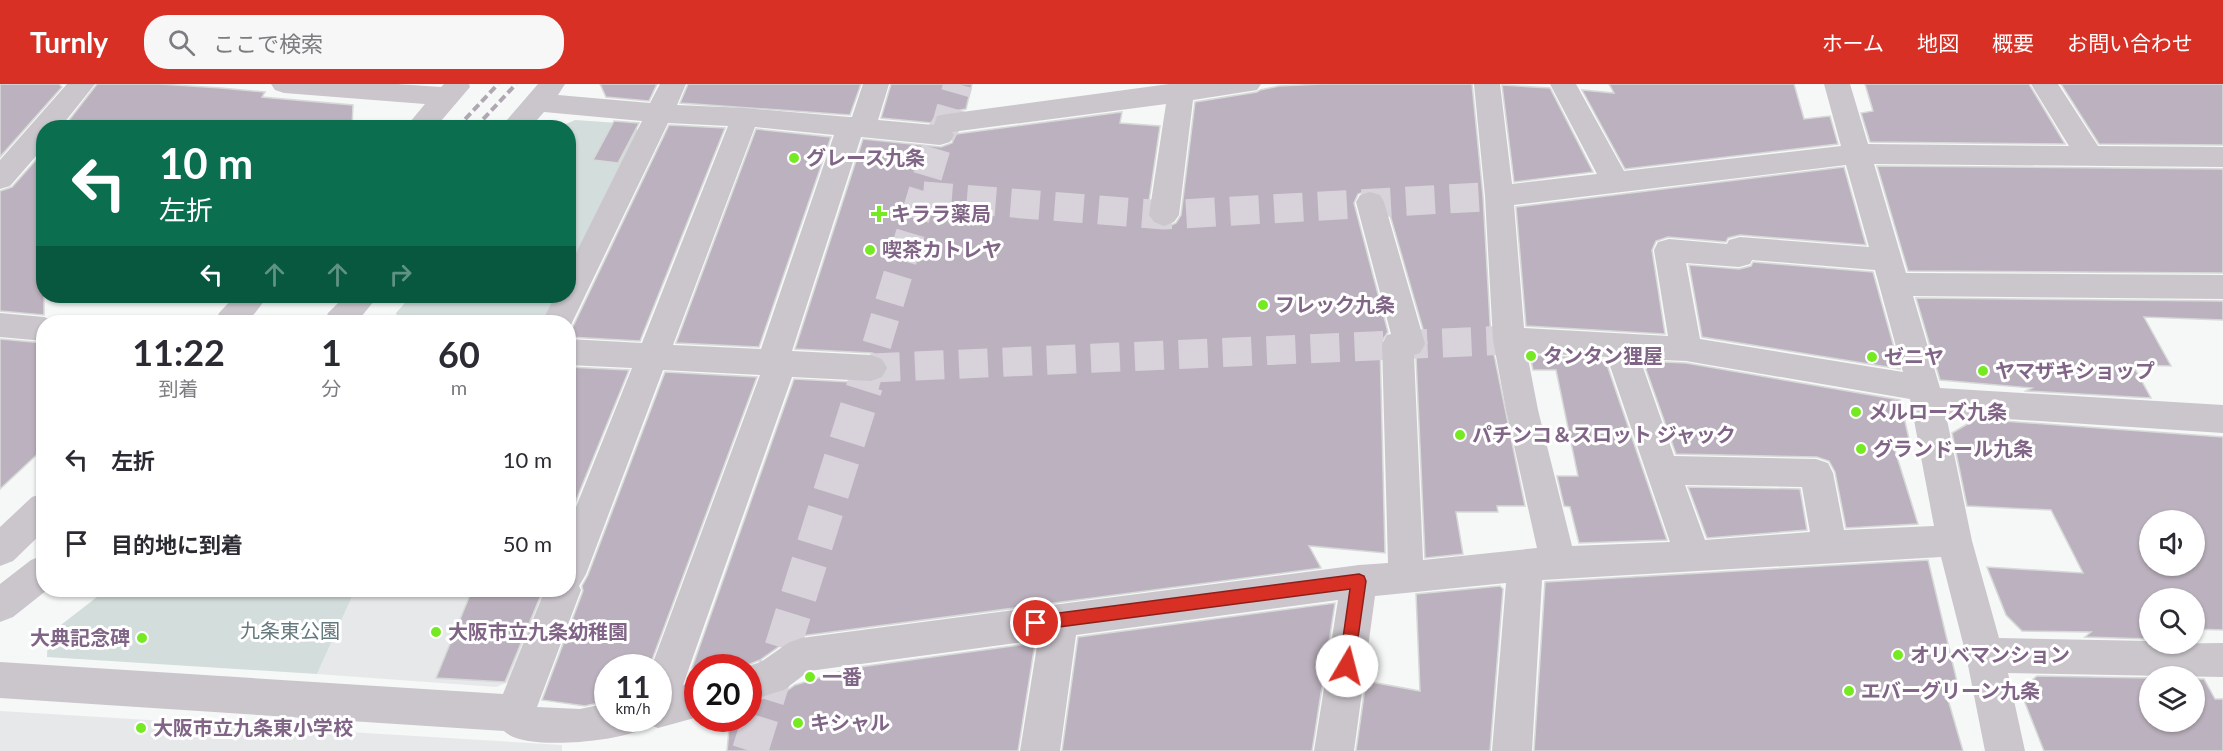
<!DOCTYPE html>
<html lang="ja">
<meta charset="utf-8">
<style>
:root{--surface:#fff;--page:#f7f7f7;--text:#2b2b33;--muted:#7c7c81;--accent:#d93025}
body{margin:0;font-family:Lato,"Noto Sans JP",sans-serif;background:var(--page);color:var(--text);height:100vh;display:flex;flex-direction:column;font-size:22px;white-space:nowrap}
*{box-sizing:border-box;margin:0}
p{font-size:20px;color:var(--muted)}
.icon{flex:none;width:33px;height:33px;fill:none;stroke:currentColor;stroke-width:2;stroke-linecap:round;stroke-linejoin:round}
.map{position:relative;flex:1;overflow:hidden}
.panel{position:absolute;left:36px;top:231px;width:540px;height:282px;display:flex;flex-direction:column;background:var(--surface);border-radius:24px;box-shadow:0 2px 4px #0004}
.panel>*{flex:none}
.guide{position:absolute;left:36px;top:36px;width:540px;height:183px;border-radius:24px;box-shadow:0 2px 4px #0004;background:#0b6e4f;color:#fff;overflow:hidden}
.fabs{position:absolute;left:2139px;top:426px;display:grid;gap:12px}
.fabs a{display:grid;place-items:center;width:66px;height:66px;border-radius:50%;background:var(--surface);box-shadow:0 2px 4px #0004;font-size:30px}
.speed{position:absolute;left:594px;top:570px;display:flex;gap:12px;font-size:30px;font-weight:700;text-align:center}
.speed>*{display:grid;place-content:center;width:78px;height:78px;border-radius:50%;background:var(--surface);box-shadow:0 2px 4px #0004;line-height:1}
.speed small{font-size:15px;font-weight:400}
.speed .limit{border:9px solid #d22;background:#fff;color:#111}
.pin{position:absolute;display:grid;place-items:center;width:51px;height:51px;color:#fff;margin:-26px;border:3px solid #fff;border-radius:50%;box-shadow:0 2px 6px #0007}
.me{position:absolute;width:66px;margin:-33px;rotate:8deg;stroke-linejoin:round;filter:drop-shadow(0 0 4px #0008)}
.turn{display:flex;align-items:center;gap:21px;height:126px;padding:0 24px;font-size:27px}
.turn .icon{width:78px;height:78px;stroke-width:2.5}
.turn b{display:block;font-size:42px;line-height:51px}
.lanes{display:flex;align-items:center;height:57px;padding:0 24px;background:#0003;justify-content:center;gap:30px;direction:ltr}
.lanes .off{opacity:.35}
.eta{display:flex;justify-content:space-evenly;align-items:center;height:102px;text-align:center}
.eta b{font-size:36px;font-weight:700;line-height:42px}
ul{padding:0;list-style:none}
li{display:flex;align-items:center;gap:18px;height:84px;padding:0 24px}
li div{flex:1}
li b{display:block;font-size:22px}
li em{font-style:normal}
header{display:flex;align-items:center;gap:36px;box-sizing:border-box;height:84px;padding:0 30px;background:var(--accent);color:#fff}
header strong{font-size:28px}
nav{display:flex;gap:33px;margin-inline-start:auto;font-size:21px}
.search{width:420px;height:54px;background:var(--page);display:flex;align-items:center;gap:15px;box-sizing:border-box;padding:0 21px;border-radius:24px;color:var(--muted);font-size:22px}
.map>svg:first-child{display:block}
</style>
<header>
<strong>Turnly</strong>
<div class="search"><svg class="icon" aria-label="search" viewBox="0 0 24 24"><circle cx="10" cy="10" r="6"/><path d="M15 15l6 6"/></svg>ここで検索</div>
<nav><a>ホーム</a><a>地図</a><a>概要</a><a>お問い合わせ</a></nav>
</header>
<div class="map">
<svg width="2223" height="667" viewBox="0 0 2223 667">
<rect width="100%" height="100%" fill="#f5f8f6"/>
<g fill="#e7e8e9">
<path d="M355,506H553L519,594L496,603L317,590Z"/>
<path d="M0,627L562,661V667H0Z"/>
</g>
<g fill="#d3dddc">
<path d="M575,36L633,40L639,48L569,188L568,44H557Z"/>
<path d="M411,212H556L543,238H400L396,229Z"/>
<path d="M106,506H355L317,590L47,573L48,551Z"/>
</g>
<g fill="#bcb2bf" stroke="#d7d9d8" stroke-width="1.5" fill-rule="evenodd">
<path d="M0,0H59L62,3L0,73Z"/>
<path d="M97,0H160L221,4L265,8L262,13L353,21L352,44H63Z"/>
<path d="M600,0H657L649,17L606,13Z"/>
<path d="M688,0H861L850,31L680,19Z"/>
<path d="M891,0H972L966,25L937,30L932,39L881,34Z"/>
<path d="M1322,0H1472L1483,112L1491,256L1525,422H1497L1498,428H1456L1463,470L1425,474L1416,273L1422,270L1427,259L1386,117L1381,109L1369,106L1358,110L1354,119L1388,248L1380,260L1385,469L1309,462L1321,484L801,552L787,557L760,576L740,584H692L794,295L871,299L883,295L889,285L884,274L872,269L795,265L863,55L941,63L952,59L956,50L1122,28L1120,39L1160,42L1147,131L1153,140L1165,144L1176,139L1181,131L1195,18L1257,8L1260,6L1279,2Z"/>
<path d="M1609,0H1794L1804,35L1830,32L1838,60L1625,85L1582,6L1614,9Z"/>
<path d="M1865,0H2029L2065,60L1870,58L1861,29L1873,27Z"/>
<path d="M2061,0H2223V61L2099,60Z"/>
<path d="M1502,1L1550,4L1593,88L1514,98Z"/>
<path d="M614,37L639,39L618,79L593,76Z"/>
<path d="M669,41L725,44L640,257L568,253Z"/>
<path d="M756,45L831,53L759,263L676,259Z"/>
<path d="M44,67V231L0,227V107L12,103Z"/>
<path d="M1877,82L2223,85V189L1908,187Z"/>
<path d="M1844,83L1866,161L1740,151L1728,154L1726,158L1668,153L1656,157L1652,166L1665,250L1526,242L1516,123Z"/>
<path d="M1753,178L1873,188L1900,285L1702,253L1689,181L1739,185L1751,182Z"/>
<path d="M1916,214L2223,217V236L2144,233L2171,282L2133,281L2151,314L2026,307L2032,304L1940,296Z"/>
<path d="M0,255L44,259V364L0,405Z"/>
<path d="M1530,271L1605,275L1667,456L1579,459L1570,423L1564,422L1557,392H1578L1556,286H1533Z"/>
<path d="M1643,277L1686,279L1900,316L1909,355L1893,360L1918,440L1846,444L1835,388L1829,377L1817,373L1676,370Z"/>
<path d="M568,283L629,286L568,436Z"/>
<path d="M665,288L757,293L649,584H608V617L585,622L542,616L583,507L582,502L588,491Z"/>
<path d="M1976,335L2223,353V546L2194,545V514H2150V555L2085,553L2091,548L2022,547L2006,531L1987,483L2083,489L2051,426L1967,422L1952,349ZM2150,436H2194V482H2150Z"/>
<path d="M1688,403L1800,405L1807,446L1707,454Z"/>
<path d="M1928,476L1959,606L1945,605L1963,667H1534L1545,498Z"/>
<path d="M1500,502L1503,505L1490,667H1356L1366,597L1420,607L1416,510Z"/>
<path d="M472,506H543L505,598L436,594Z"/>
<path d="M1335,519L1312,667H1062L1078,553Z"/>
<path d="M1035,559L1018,667H727L730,634H748V619L785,608L795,601L852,584Z"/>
<path d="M2037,592L2150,594V638H2194V595H2204L2215,615H2223V667H2044L2020,606Z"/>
</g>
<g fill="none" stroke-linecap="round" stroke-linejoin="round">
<g stroke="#d8d3da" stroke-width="29" stroke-dasharray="29 15" stroke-linecap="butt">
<path d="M923,112L1164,131L1499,112"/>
<path d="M871,284L1509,256"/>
<path d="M864,303L940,51L947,39L958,0"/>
</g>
<path stroke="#d8d3da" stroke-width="36" stroke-dasharray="36 18" stroke-linecap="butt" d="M750,667L865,301"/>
<g fill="#cbc5cc" fill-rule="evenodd">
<path d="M67,0H95L60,44H44V63L10,102L0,105V76Z"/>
<path d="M271,0H397L441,3L444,0H469L470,3L435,44H405L425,20L284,9L275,6Z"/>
<path d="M538,0H565L558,11L650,19L660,0H686L677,21L745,24L849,33H852L863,0H889L878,36L934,41L937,32L947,30L1169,0H1261L1257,6L1193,16L1179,131L1174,138L1164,142L1154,138L1149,131L1166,20L952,48L954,51L950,58L940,61L861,53L792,267L871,271L882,275L887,284L882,293L871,297L792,293L683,601L698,597V633L658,644L644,639L643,635L638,647C610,658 523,667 504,647L0,614V578L503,610L545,506H568V443L632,284L568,281V255L642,259L728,42L668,39L568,247V238H542L555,212H568V185L642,37L544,28L530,44H500ZM755,43L834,51L761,265L673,261ZM663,286L760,291L651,584H658V634H608V619L580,625L537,623L581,506L579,502L586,490Z"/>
<path d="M1474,0H1500L1512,100L1597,90L1550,0H1576L1624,87L1841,62L1824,0H1850L1868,60L2069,62L2031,0H2058L2098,62L2223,63V83L1874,80L1906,189L2223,191V215L1913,212L1940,304L2223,321V349L1946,331L1972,457L1999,554L2150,557V560L2223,559V593L2008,589L2025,667H1985L1966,571L1941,473L1542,496L1532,667H1492L1506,499L1375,512L1354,667H1314L1338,516L1076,551L1060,667H1020L1038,556L809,587L784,606L748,617V584H742L761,578L788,559L801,554L1359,481L1388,479L1382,260L1387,251L1391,250L1356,118L1360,111L1370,108L1380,111L1384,118L1425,260L1420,269L1414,271L1423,476L1537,464L1506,326L1493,256L1485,112ZM1846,81L1869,163L1740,153L1729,156L1727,160L1669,155L1658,158L1654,166L1668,252L1524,244L1514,121ZM1752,176L1875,186L1903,288L1700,255L1686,179L1739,183L1750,180ZM1527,269L1607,273L1670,458L1572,462L1538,326ZM1640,275L1686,277L1910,315L1934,442L1844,446L1833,389L1828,379L1816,375L1674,372ZM1685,401L1802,403L1810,448L1705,456Z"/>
<path d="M235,212H268L248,238H215L219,229Z"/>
<path d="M345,212H378L357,238H324L328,229Z"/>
<path d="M0,229L44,233L56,238H44V257L0,253Z"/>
<path d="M44,409V447L13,477L0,482V443L32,413Z"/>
<path d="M44,471V506H47L13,533L0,538V500L31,476Z"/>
</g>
<g stroke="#b0a7b3" stroke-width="4" stroke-dasharray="8 4" stroke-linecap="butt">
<path d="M457,44L498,0"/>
<path d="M475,44L516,0"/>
</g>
</g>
<path fill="#d93025" stroke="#8d1f18" stroke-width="1.5" d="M1359,490L1364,492L1366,497L1354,582L1352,587L1347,589L1341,587L1339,582L1350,505L1036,546L1031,544L1029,539L1031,534L1036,532Z"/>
<g fill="#75ea22" stroke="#fff" stroke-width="2">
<circle cx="794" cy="74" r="6"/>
<path d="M876 121h6v6h6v6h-6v6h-6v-6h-6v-6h6z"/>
<circle cx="870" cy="166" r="6"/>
<circle cx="1263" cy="221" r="6"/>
<circle cx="1531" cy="272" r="6"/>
<circle cx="1872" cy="273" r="6"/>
<circle cx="1983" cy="287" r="6"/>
<circle cx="1856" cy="328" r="6"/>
<circle cx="1460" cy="351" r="6"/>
<circle cx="1861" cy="365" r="6"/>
<circle cx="436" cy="548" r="6"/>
<circle cx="142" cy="554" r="6"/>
<circle cx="1898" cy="571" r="6"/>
<circle cx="810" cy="593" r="6"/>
<circle cx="1849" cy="607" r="6"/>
<circle cx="798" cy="639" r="6"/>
<circle cx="141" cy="644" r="6"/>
</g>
<g text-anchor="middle" stroke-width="6" stroke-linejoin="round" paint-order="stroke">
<g font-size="20" font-weight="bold" fill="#806587" stroke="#fff" text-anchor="start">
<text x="806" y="81">グレース九条</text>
<text x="891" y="137">キララ薬局</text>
<text x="882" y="173">喫茶カトレヤ</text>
<text x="1275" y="228">フレック九条</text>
<text x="1543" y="279">タンタン狸屋</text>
<text x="1884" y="280">ゼニヤ</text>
<text x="1995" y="294">ヤマザキショップ</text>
<text x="1868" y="335">メルローズ九条</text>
<text x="1472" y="358">パチンコ＆スロット ジャック</text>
<text x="1873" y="372">グランドール九条</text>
<text x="448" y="555">大阪市立九条幼稚園</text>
<text x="130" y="561" text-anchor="end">大典記念碑</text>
<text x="1910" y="578">オリベマンション</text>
<text x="822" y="600">一番</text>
<text x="1861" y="614">エバーグリーン九条</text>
<text x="810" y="646">キシャル</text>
<text x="153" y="651">大阪市立九条東小学校</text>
</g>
<g font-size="20" fill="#657a7e" stroke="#fff">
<text x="290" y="554">九条東公園</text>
</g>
</g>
</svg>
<div class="fabs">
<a><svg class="icon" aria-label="sound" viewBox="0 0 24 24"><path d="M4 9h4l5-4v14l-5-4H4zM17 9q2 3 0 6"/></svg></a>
<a><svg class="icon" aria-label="search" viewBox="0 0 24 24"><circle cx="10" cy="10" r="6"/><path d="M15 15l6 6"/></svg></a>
<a><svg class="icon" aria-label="layers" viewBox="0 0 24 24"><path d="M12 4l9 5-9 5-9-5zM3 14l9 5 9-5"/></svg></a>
</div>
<div class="speed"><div>11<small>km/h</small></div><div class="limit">20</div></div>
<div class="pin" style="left:1036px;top:539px;background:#d93025"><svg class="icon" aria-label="arrive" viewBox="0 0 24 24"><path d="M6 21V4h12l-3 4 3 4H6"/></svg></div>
<svg class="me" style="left:1347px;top:582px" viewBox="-20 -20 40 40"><circle r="19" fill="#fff"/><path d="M0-13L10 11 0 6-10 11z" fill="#d93025"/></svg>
<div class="guide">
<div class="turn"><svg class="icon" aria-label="left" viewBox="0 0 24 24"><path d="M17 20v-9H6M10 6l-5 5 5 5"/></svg><div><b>10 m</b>左折</div></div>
<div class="lanes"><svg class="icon" aria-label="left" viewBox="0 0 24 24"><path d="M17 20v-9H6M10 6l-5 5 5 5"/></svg><svg class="icon off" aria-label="ahead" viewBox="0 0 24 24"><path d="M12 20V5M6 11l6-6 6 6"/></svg><svg class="icon off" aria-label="ahead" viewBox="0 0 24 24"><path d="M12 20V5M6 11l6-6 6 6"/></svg><svg class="icon off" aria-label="right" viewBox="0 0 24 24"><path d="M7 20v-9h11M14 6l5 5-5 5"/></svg></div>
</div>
<section class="panel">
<div class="eta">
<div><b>11:22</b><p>到着</p></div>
<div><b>1</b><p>分</p></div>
<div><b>60</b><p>m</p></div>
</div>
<ul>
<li><svg class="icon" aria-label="left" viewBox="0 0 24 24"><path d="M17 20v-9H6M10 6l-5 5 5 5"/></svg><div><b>左折</b></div><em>10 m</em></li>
<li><svg class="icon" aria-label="arrive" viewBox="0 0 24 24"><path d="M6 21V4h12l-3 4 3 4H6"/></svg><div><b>目的地に到着</b></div><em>50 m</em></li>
</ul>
</section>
</div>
